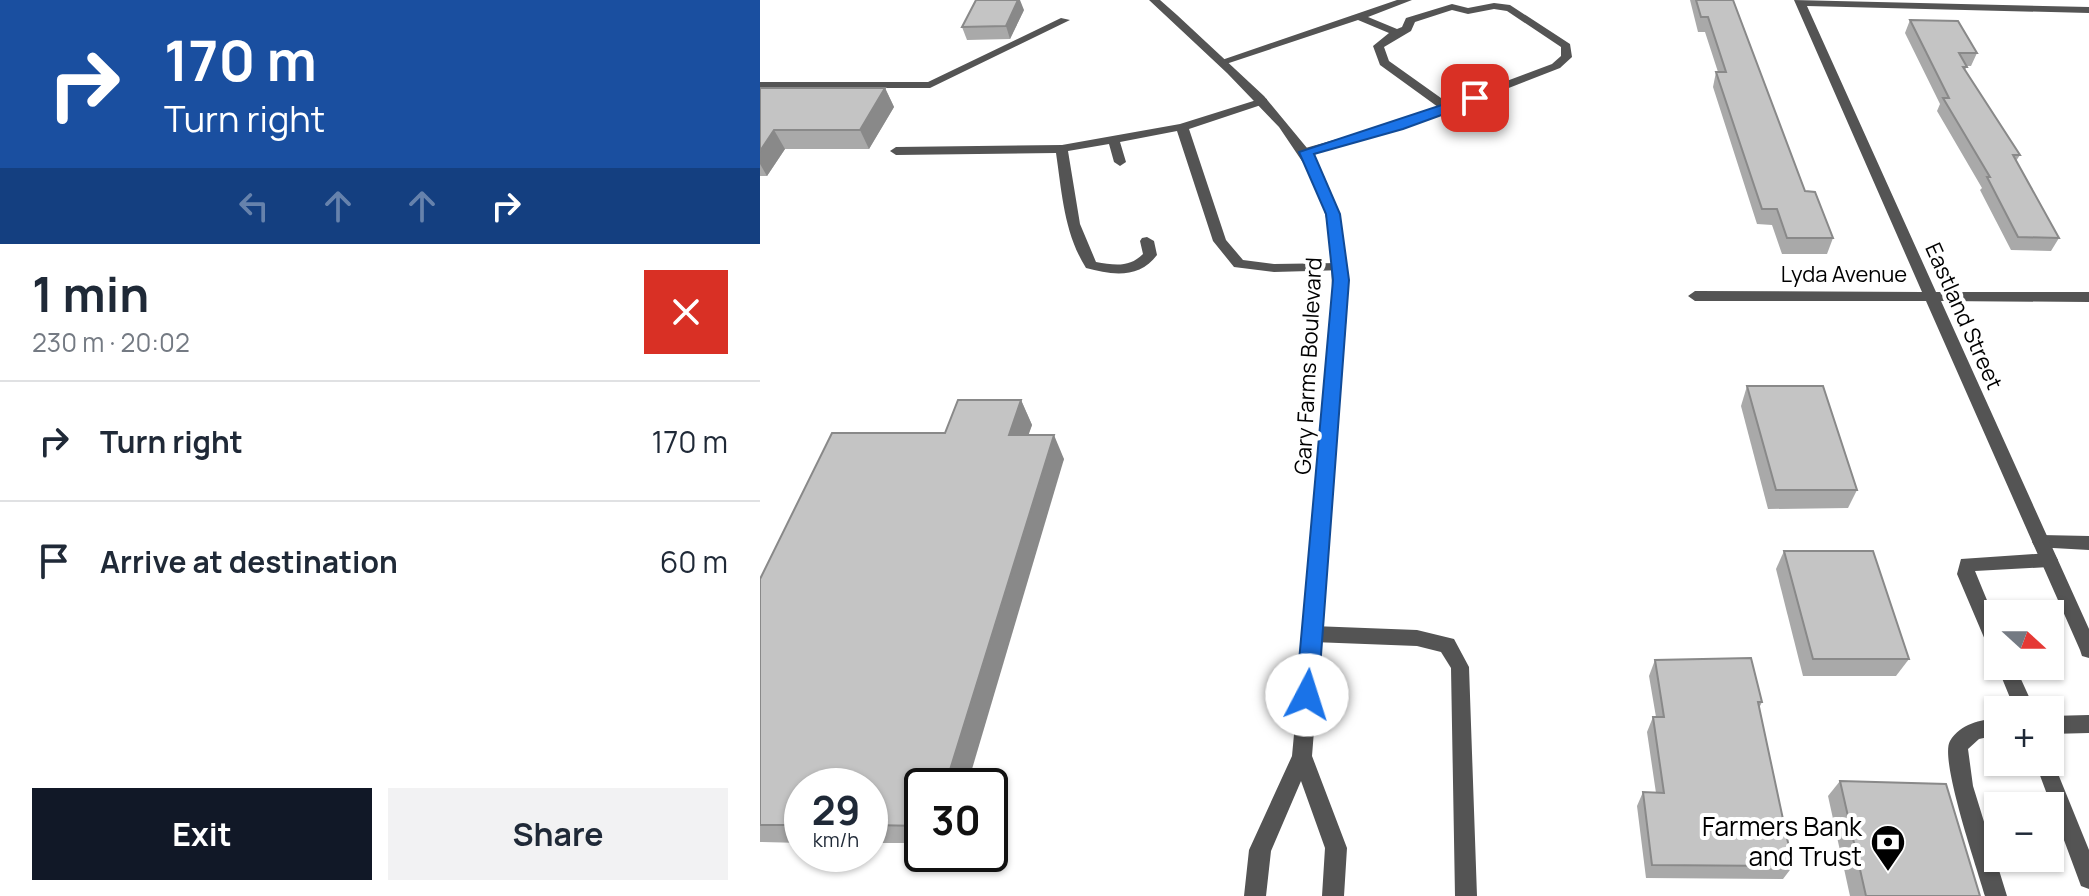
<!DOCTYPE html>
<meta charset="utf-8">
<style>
:root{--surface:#fff;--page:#f2f2f3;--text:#1f2937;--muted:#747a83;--line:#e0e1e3;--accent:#111827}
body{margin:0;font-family:Manrope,sans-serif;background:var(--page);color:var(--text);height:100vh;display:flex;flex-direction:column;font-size:30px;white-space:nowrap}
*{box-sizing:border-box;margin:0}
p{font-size:26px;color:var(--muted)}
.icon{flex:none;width:44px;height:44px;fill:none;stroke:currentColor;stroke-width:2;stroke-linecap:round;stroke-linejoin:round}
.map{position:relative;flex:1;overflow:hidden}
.details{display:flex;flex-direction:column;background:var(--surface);width:760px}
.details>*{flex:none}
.top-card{background:#1a4fa0;color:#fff;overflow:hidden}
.needle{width:52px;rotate:111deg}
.controls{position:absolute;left:1224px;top:600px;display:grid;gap:16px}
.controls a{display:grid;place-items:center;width:80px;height:80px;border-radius:0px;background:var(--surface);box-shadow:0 2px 6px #0004;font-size:40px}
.speed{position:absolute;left:24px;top:768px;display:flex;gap:16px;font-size:40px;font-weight:700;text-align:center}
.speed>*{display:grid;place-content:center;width:104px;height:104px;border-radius:50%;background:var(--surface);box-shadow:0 2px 6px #0004;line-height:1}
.speed small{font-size:20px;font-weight:400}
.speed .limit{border:4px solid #111;border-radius:12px;background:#fff;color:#111}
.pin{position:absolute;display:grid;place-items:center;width:68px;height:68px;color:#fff;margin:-34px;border-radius:16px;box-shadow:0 4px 12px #0006}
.me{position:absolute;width:88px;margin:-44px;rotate:5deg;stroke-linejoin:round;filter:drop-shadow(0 0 6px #0008)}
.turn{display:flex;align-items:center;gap:28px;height:168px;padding:0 32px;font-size:36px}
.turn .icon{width:104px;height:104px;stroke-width:2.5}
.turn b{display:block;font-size:56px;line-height:68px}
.lanes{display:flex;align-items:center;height:76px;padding:0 32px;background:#0003;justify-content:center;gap:40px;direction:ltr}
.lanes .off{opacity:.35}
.round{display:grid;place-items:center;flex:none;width:84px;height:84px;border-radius:0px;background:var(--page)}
.overview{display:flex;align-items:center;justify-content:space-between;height:136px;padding:0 32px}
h1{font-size:48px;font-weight:700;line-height:60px}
.action{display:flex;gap:16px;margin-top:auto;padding:16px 32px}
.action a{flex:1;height:92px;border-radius:0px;background:var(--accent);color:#fff;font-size:32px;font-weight:700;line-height:92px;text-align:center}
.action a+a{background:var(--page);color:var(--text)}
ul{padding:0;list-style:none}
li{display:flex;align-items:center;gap:24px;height:120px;padding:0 32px;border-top:2px solid var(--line)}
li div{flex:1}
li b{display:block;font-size:30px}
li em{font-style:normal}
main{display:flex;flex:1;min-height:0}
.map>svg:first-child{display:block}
</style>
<main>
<section class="details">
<div class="top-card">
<div class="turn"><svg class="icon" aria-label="right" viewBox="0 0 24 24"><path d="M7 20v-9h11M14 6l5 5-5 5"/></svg><div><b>170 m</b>Turn right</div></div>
<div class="lanes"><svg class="icon off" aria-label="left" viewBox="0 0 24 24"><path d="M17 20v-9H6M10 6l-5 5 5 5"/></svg><svg class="icon off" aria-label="ahead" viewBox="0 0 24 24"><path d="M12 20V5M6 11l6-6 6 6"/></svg><svg class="icon off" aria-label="ahead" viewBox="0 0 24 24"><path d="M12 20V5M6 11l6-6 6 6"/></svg><svg class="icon" aria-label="right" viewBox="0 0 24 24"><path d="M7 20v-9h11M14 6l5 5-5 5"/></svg></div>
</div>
<div class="overview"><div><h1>1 min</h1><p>230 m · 20:02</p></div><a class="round" style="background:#d93025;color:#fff"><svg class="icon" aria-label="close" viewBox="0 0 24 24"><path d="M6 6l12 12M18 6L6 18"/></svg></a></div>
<ul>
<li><svg class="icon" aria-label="right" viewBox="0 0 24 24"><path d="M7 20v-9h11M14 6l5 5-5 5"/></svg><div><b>Turn right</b></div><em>170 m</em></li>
<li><svg class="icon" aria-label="arrive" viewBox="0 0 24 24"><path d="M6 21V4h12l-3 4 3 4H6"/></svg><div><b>Arrive at destination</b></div><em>60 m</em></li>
</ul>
<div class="action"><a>Exit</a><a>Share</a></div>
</section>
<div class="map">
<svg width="1329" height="896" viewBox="0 0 1329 896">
<rect width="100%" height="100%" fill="#fff"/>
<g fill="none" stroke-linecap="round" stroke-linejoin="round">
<g fill="#545454" fill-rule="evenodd">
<path d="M637,0H652L608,17L637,29L642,27L646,18L692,4L708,8L734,3L750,5L810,44L812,57L800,68L695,109L693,111L546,156L542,155V149L634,123L678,107L620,65L613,46L629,33L598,20L466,64L456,62ZM734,9L747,11L801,47V56L792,64L688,103L629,61L624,47L651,31L655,22L692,10L708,14Z"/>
<path d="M301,18L310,20L170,88H0V82H168Z"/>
<path d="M503,98L507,99V103L429,129L466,240L483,260L514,264L580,263L587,267L585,270L514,272L474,267L453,241L417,131L360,142L366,162L360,166L354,162L349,144L308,151L320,224L336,262C354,265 369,268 383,254L380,241L382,238L387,237L394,241L397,255C379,279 352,275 326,268C304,233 302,193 296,153L136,155L130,151L136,147L302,145L420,124Z"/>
<path d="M1281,535L1329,536V550L1275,547L1272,542L1275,537Z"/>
<path d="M1289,553L1295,555L1298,560L1295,565L1289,567L1215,571L1238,627V656L1231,654L1197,574L1201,559Z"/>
<path d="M553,626L657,630L694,639L709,667L717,896H695L691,668L681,652L657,646L553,642L547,640L544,634L547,628Z"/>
<path d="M1238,663V666H1255L1275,710H1255L1237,666Z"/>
<path d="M1329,715V733L1290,734V716Z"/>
<path d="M1238,717V735L1219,739L1208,749L1213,786L1247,896H1225C1218,871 1179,759 1190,741C1201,723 1220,721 1238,717Z"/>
<path d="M1290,754L1329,850V889L1321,886L1275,762H1290Z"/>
</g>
<g fill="#545454" fill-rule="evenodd">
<path d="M389,0H400L417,15L504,96L547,148L564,176L576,205L583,236L587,312L552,756L587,848L584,896H562L565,848L541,781L511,851L506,896H484L489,850L532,756L573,312L570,236L563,205L552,176L519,127L467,73Z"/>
<path d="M1034,0L1329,7V13L1047,6L1176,292H1329V302L1181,301L1329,629V658L1322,656L1320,650L1166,301H935L928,296L935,291L1162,292Z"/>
</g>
</g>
<g fill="#a9a9a9">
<path d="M930,0H973L1045,191L1073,238L1067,254H1022L1012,225L997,224L953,87L956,72H958L945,32H938Z"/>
<path d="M264,10L250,39L207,40L202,27Z"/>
<path d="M1150,20L1217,53L1211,66H1207L1205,70L1260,155L1256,161L1299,238L1291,251L1251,250L1220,190L1222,188L1177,111L1180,104L1145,33Z"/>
<path d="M0,88H125L134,107L109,149H25L7,176H0Z"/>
<path d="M987,386L1097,490L1088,508L1008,509L981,406Z"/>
<path d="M261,400L272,425L268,435L304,459L162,786V843H110V786H42V843L0,842V579L185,433Z"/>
<path d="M1024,551L1149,659L1136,676H1043L1016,569Z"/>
<path d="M895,660L1002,702L999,708L1033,866L1023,879L886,878L877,806L883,792L896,793L887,732L893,717H896L889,676Z"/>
<path d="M1080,781L1220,896H1090L1068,796Z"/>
</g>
<g fill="#898989">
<path d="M258,0H260L264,10L250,39L246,26Z"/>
<path d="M125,88L134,107L109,149L100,130Z"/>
<path d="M14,130L25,149L7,176L0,164V151Z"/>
<path d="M261,400L272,425L260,459L249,435Z"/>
<path d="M294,435L304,459L207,786H185Z"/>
</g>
<g fill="#c4c4c4" stroke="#898989" stroke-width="2">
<path d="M216,0H258L246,26L202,27Z"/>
<path d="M936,0H973L1045,191L1055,192L1073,238H1027L1017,209H1002L956,72H966L948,17H941Z"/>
<path d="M1150,20L1198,21L1217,53H1199L1207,67H1203L1260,155H1253L1299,238L1258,237L1227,177H1230L1183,98H1189Z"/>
<path d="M0,88H125L100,130H14L0,151Z"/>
<path d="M987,386H1063L1097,490H1016Z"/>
<path d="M198,400H261L249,435H294L185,786H162V826L110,825V786H42V825H0V579L72,433H185Z"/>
<path d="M1024,551H1113L1149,659H1053Z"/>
<path d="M991,658L1002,702H998L1033,866L892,865L883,792L904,793L893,717H904L895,660Z"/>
<path d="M1080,781L1186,784L1220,896H1106Z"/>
</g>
<path fill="#1a73e8" stroke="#114b97" stroke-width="2" d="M715,94L720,95V101L643,129L554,154L580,214L589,280L558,695L555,702L547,705L539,702L536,695L573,280L566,214L539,152Z"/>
<defs>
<g id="bank-pin" transform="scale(1.8)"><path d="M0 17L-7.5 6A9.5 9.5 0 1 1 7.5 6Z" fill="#000" stroke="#fff"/><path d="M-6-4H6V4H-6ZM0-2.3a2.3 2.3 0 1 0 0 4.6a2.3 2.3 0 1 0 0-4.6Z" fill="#fff"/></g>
</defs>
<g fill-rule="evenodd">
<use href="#bank-pin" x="1128" y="842"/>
</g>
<g text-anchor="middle" stroke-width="8" stroke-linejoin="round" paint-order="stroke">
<g font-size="22" fill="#000" stroke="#fff">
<text x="1084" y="282">Lyda Avenue</text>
<text transform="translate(1204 316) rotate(66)" y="8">Eastland Street</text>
<text transform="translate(548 366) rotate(-87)" y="8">Gary Farms Boulevard</text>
</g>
<g font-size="26" fill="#000" stroke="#fff" text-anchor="end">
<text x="1102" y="836">Farmers Bank<tspan x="1102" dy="30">and Trust</tspan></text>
</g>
</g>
</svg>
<div class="controls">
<a><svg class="needle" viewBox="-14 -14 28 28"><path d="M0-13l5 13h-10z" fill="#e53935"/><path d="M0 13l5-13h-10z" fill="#747a83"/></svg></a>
<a>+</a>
<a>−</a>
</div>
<div class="speed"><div>29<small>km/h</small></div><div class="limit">30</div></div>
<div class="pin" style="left:715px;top:98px;background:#d93025"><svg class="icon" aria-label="arrive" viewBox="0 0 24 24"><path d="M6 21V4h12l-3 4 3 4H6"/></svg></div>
<svg class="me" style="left:547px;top:695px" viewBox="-20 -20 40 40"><circle r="19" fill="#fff"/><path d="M0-13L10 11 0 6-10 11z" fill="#1a73e8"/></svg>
</div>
</main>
